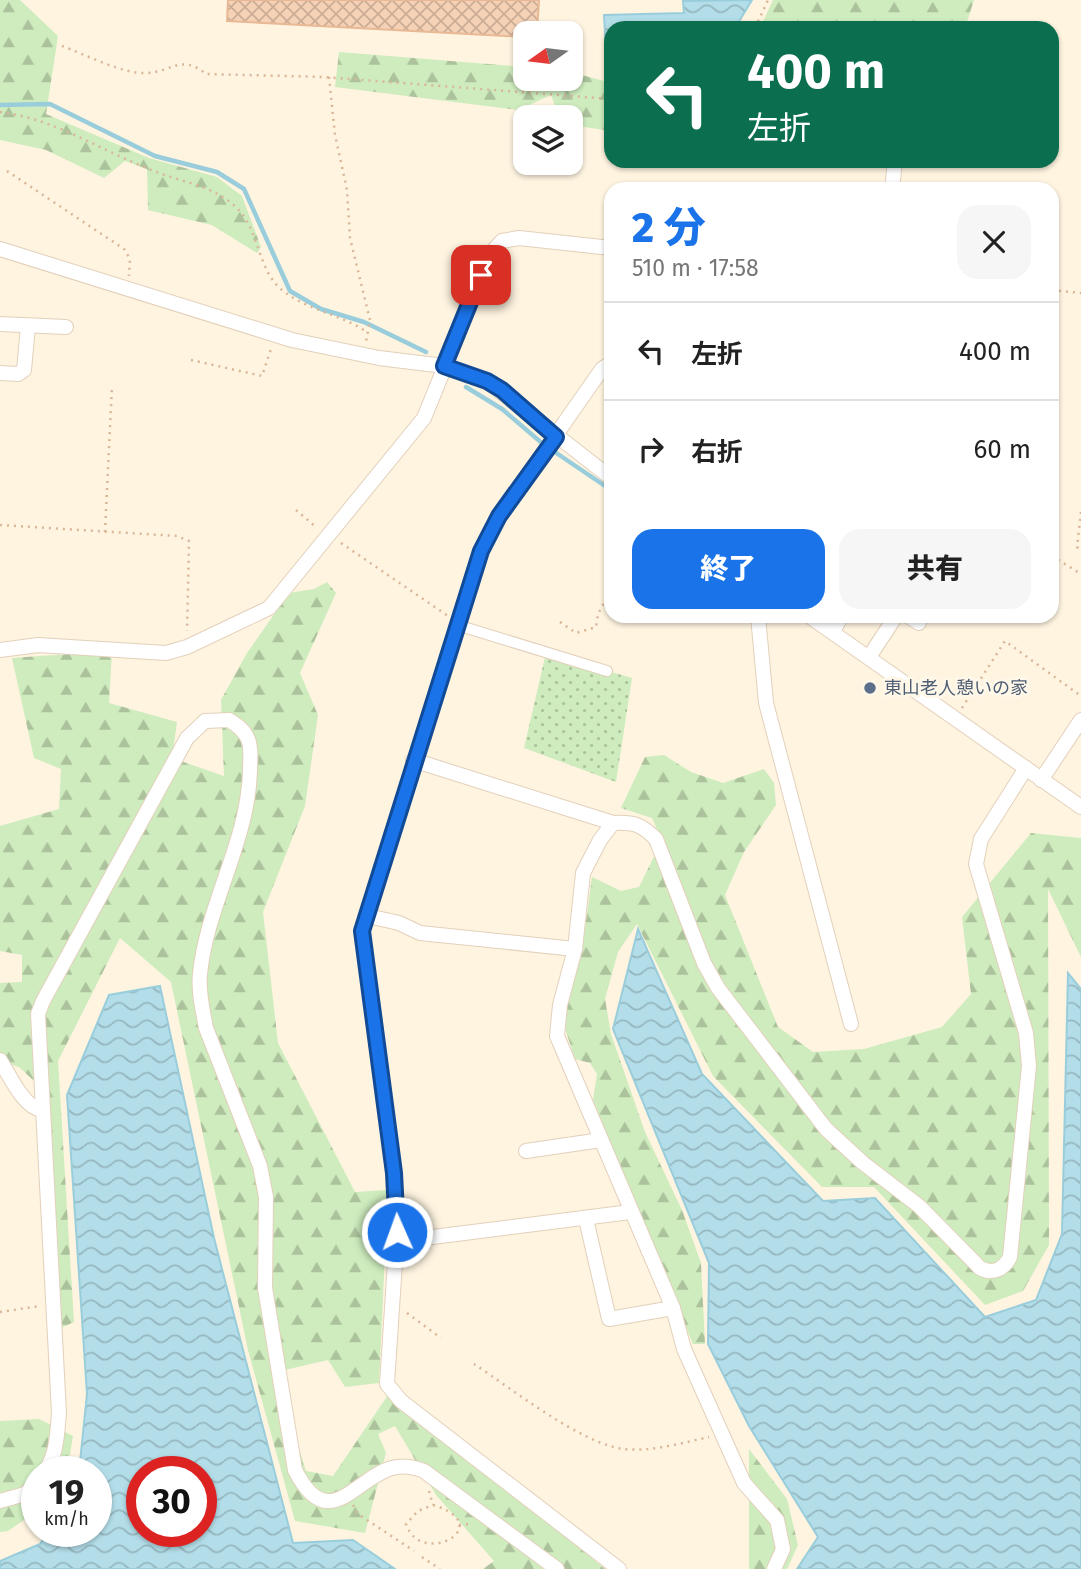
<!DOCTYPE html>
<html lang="ja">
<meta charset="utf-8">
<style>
:root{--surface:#fff;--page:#f6f6f6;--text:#222;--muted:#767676;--line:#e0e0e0;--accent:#1a73e8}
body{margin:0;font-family:"Fira Sans","Noto Sans JP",sans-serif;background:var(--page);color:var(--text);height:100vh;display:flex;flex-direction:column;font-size:26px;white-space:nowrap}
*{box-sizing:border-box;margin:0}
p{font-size:23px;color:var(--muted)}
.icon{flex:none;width:38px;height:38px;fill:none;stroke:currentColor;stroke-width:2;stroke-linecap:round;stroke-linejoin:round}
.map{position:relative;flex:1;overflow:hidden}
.drawer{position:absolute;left:604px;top:182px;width:455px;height:441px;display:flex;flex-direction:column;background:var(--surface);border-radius:21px;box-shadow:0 2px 5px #0004}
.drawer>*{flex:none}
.hud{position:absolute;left:604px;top:21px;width:455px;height:147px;border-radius:21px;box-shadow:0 2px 5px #0004;background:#0b6e4f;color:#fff;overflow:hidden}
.needle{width:46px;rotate:256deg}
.controls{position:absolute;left:513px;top:21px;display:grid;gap:14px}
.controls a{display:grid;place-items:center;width:70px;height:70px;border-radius:14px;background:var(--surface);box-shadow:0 2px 5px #0004;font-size:35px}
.speed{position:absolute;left:21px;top:1456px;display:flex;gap:14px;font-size:35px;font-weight:700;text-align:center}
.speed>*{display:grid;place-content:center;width:91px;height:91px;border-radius:50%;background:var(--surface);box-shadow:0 2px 5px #0004;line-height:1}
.speed small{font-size:18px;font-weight:400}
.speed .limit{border:10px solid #d22;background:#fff;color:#111}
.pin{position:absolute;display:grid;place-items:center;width:60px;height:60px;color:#fff;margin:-30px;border-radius:14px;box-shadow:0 4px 10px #0006}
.me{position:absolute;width:77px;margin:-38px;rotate:358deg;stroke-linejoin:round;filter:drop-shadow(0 0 5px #0008)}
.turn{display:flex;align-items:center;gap:24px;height:147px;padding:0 28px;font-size:32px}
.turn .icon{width:91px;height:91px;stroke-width:2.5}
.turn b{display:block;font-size:49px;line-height:60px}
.round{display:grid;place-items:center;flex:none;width:74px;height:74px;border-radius:21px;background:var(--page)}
.summary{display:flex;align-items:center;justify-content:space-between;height:119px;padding:0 28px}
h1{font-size:42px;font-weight:800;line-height:52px;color:var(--accent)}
.primary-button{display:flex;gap:14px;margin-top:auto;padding:14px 28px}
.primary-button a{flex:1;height:80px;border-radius:21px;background:var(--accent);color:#fff;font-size:28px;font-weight:800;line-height:80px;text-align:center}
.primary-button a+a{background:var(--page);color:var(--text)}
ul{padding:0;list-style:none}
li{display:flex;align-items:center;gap:21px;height:98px;padding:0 28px;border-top:2px solid var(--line)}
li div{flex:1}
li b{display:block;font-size:26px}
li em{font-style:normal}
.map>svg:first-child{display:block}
</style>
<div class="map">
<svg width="1081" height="1569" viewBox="0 0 1081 1569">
<defs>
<pattern id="forest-firs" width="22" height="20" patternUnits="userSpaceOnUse" patternTransform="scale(1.75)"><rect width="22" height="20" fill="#ceecbe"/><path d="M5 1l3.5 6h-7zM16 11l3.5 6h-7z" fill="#acc29c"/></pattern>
<pattern id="park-dots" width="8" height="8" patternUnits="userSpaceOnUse" patternTransform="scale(1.75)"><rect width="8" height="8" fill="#ceecbe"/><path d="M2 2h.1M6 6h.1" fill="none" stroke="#acc29c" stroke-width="1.8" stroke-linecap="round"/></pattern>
<pattern id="water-waves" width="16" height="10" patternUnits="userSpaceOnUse" patternTransform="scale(1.75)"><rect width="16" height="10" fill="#b3dee9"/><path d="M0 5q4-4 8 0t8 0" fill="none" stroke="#96b7bf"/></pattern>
<pattern id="building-cross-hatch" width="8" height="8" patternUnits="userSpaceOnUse" patternTransform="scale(1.75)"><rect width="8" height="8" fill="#f5d2b6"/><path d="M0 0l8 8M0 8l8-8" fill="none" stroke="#cbad96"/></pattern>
</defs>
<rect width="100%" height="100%" fill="#fef4e0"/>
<g fill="url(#forest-firs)">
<path d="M0,0H20L58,36L46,114L149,158L217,177L242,196L261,247L257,253L212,225L148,210L147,169L125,161L104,178L46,150L0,140Z"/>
<path d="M773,0H974L965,28H760Z"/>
<path d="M339,52L525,67V79H570L571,72L611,83V131L571,125L570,117H559L551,95L518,110L335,87Z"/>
<path d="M327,582L336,593L300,673L318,715L305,806L263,912L278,1043L355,1192L388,1190L379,1383L345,1387L328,1360L276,1372L306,1471L333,1476L390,1392L605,1569H483L494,1561L436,1495L395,1426L378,1434L386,1453L365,1533L295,1521L248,1350L171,982L120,938L58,1061L74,1322L61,1328L46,1092L19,1067L0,1061V983L22,982V955L0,951V826L59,809L61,769L34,758L12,658L112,651L109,703L177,722L172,758L224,776L221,700L247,653L289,593L314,589Z"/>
<path d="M664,755L691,772L723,783L764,769L774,783L776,805L744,852L725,895L778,1027L813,1052L864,1049L942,1027L971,994L962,917L1031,833L1081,838V957L1048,889L1049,1245L1023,1291L985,1305L874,1187H822L713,1076L637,924L618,952L605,999L611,1034L645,1132L682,1210L701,1263L705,1344H693L593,1100L597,1074L590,1063L575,1059L563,1022L582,951L592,877L621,891L639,887L662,840L652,818L621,808L645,757Z"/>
<path d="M39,1419L73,1436L67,1472H37V1511L8,1531L0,1532V1421Z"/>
<path d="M749,1449L787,1499L798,1545L787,1569H749Z"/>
</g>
<path fill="url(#park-dots)" d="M546,653L632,678L616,782L524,748Z"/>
<g fill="url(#water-waves)" stroke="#99cddb" stroke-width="2" fill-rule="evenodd">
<path d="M752,0L735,28H611V70H607L604,15L684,13L683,1Z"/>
<path d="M638,929L702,1074L823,1201L875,1198L985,1317L1036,1300L1062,1234L1068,973L1081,989V1569H797L818,1537L749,1426L708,1344L709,1263L613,1029Z"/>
<path d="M160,986L214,1238L293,1543L353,1540L395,1569H0V1561L40,1544L49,1531H96V1472H79L87,1394L67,1095L109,995ZM142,1472H201V1531H142Z"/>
</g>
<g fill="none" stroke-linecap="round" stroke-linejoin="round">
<g stroke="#99cddb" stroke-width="4.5">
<path d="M0,105L50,104L155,156L217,172L244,189L290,291L321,309L364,322L426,352"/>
<path d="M466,387L502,409L543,444L611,490"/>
</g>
</g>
<path fill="url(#building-cross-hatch)" stroke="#e9b995" stroke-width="2" d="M228,0H539L537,33H525V37L227,21Z"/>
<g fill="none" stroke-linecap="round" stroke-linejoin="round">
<g stroke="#e3d0bb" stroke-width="12">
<path id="pedestrian" d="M457,625L607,671"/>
</g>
<g stroke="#e3d0bb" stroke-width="16">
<g id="minor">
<path d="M892,189L895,161"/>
<path d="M0,249L292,340L379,358L444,366L487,381L611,478"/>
<path d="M0,324L66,327"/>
<path d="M611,363L602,369L499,516L481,551L362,931L394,1173L397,1232L387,1384L401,1401L619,1569"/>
<path d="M0,373L18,374L24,370L28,326"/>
<path d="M758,616L766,703L851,1024"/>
<path d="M809,616L1081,807"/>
<path d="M908,616L919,623"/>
<path d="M833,631L842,616"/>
<path d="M0,650L38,645L166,653L187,647L269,608L424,418L491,253L502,241L519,238L611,248"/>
<path d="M869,657L896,616"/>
<path d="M413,760L613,823"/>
<path d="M1041,780L1081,720"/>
<path d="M368,916L399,923L420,933L575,949"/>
<path d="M0,1060C10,1076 23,1107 42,1110"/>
<path d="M526,1151L601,1140"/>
<path d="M586,1219L609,1319L673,1308"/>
<path d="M397,1232L401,1238L409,1240L630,1212"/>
<path d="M45,1472C57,1453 57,1435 59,1413L38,1014L43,1001L187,738L205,721L229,720C237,725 244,730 248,739C252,749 250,760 250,771C248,842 207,904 200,974C198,992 203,1011 206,1028L260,1166L266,1197L265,1288L295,1470C328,1536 355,1478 392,1468C404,1465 413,1467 424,1471L557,1569"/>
<path d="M0,1501L25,1494L37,1483"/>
<path d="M774,1569L783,1549L777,1520L744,1483L684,1349L673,1308L557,1036L560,1005L575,949L583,873L600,840L613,823C634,822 641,824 656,839L704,963L718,988L826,1129L863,1163L919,1206L980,1268C993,1275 1004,1269 1010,1257L1029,1066L1026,1033L976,864L981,839L1026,768"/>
</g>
</g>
<g stroke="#dab699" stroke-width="2.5" stroke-dasharray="2 5" stroke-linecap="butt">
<path d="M755,28L768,0"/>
<path d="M62,46C84,54 123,74 145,73C172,73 180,53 206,74L324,77L611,99"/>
<path d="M329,77L335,135L347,190L350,238L370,320L366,342"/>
<path d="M0,112C55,119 98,149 149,169C179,182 211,184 236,207C260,230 257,270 282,290C308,311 342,314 368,333"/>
<path d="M7,171L124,249L130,259L129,276"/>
<path d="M1052,290L1081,293"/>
<path d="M191,360L262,376L271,349"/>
<path d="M296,510L317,528"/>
<path d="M1081,512L1077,547L1081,551"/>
<path d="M0,525L177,536L189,541L187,631"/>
<path d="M105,532L112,386"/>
<path d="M341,543L448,616"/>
<path d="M1052,556L1081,574"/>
<path d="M560,622L576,633L596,627L598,614L611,590"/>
<path d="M962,708L1005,641L1081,696"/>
<path d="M0,1312L40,1306"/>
<path d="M407,1313L441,1338"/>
<path d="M474,1364C511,1388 581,1444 624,1449C651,1452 682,1443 709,1437"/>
<path d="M429,1491L433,1505"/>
<path d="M353,1505L358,1514L414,1551"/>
<path d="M433,1505C500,1525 421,1569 406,1524L418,1511Z"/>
<path d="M459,1525L473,1524"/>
<path d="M422,1557L440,1569"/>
</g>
<use href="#pedestrian" stroke="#fff" stroke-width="10"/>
<use href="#minor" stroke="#fff" stroke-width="14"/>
</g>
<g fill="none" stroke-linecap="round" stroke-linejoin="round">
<g stroke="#114b97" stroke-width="18">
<path id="route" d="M397,1232L394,1173L362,931L481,551L499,516L556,437L502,390L487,381L444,366L481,275"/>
</g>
<use href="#route" stroke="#1a73e8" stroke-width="12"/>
</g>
<circle fill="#5c6f8a" stroke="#fff7e8" stroke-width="2.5" cx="870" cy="688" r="7"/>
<g text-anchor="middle" stroke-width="6" stroke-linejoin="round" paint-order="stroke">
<g font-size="18" fill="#4e5e75" stroke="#fff7e8" text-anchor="start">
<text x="884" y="694">東山老人憩いの家</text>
</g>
</g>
</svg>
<div class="controls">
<a><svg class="needle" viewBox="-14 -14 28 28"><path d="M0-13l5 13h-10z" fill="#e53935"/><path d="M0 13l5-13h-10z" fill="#767676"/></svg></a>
<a><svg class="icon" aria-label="layers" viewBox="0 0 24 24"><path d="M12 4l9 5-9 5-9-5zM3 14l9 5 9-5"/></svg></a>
</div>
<div class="speed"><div>19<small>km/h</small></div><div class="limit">30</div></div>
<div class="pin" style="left:481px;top:275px;background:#d93025"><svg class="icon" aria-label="arrive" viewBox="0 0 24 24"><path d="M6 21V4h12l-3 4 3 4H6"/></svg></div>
<svg class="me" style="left:397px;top:1232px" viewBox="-20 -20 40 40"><circle r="17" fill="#1a73e8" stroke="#fff" stroke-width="3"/><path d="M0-11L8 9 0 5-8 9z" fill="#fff"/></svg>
<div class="hud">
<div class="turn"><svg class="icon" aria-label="left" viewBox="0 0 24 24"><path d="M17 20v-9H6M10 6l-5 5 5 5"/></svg><div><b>400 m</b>左折</div></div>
</div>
<section class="drawer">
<div class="summary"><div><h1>2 分</h1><p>510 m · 17:58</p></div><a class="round"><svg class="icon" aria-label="close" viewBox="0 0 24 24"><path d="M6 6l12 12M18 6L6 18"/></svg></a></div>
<ul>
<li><svg class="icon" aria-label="left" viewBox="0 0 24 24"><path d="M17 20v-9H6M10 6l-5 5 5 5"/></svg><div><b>左折</b></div><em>400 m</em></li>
<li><svg class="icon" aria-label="right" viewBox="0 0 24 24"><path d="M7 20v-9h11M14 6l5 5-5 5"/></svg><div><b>右折</b></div><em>60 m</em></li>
</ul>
<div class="primary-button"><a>終了</a><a>共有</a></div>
</section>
</div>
